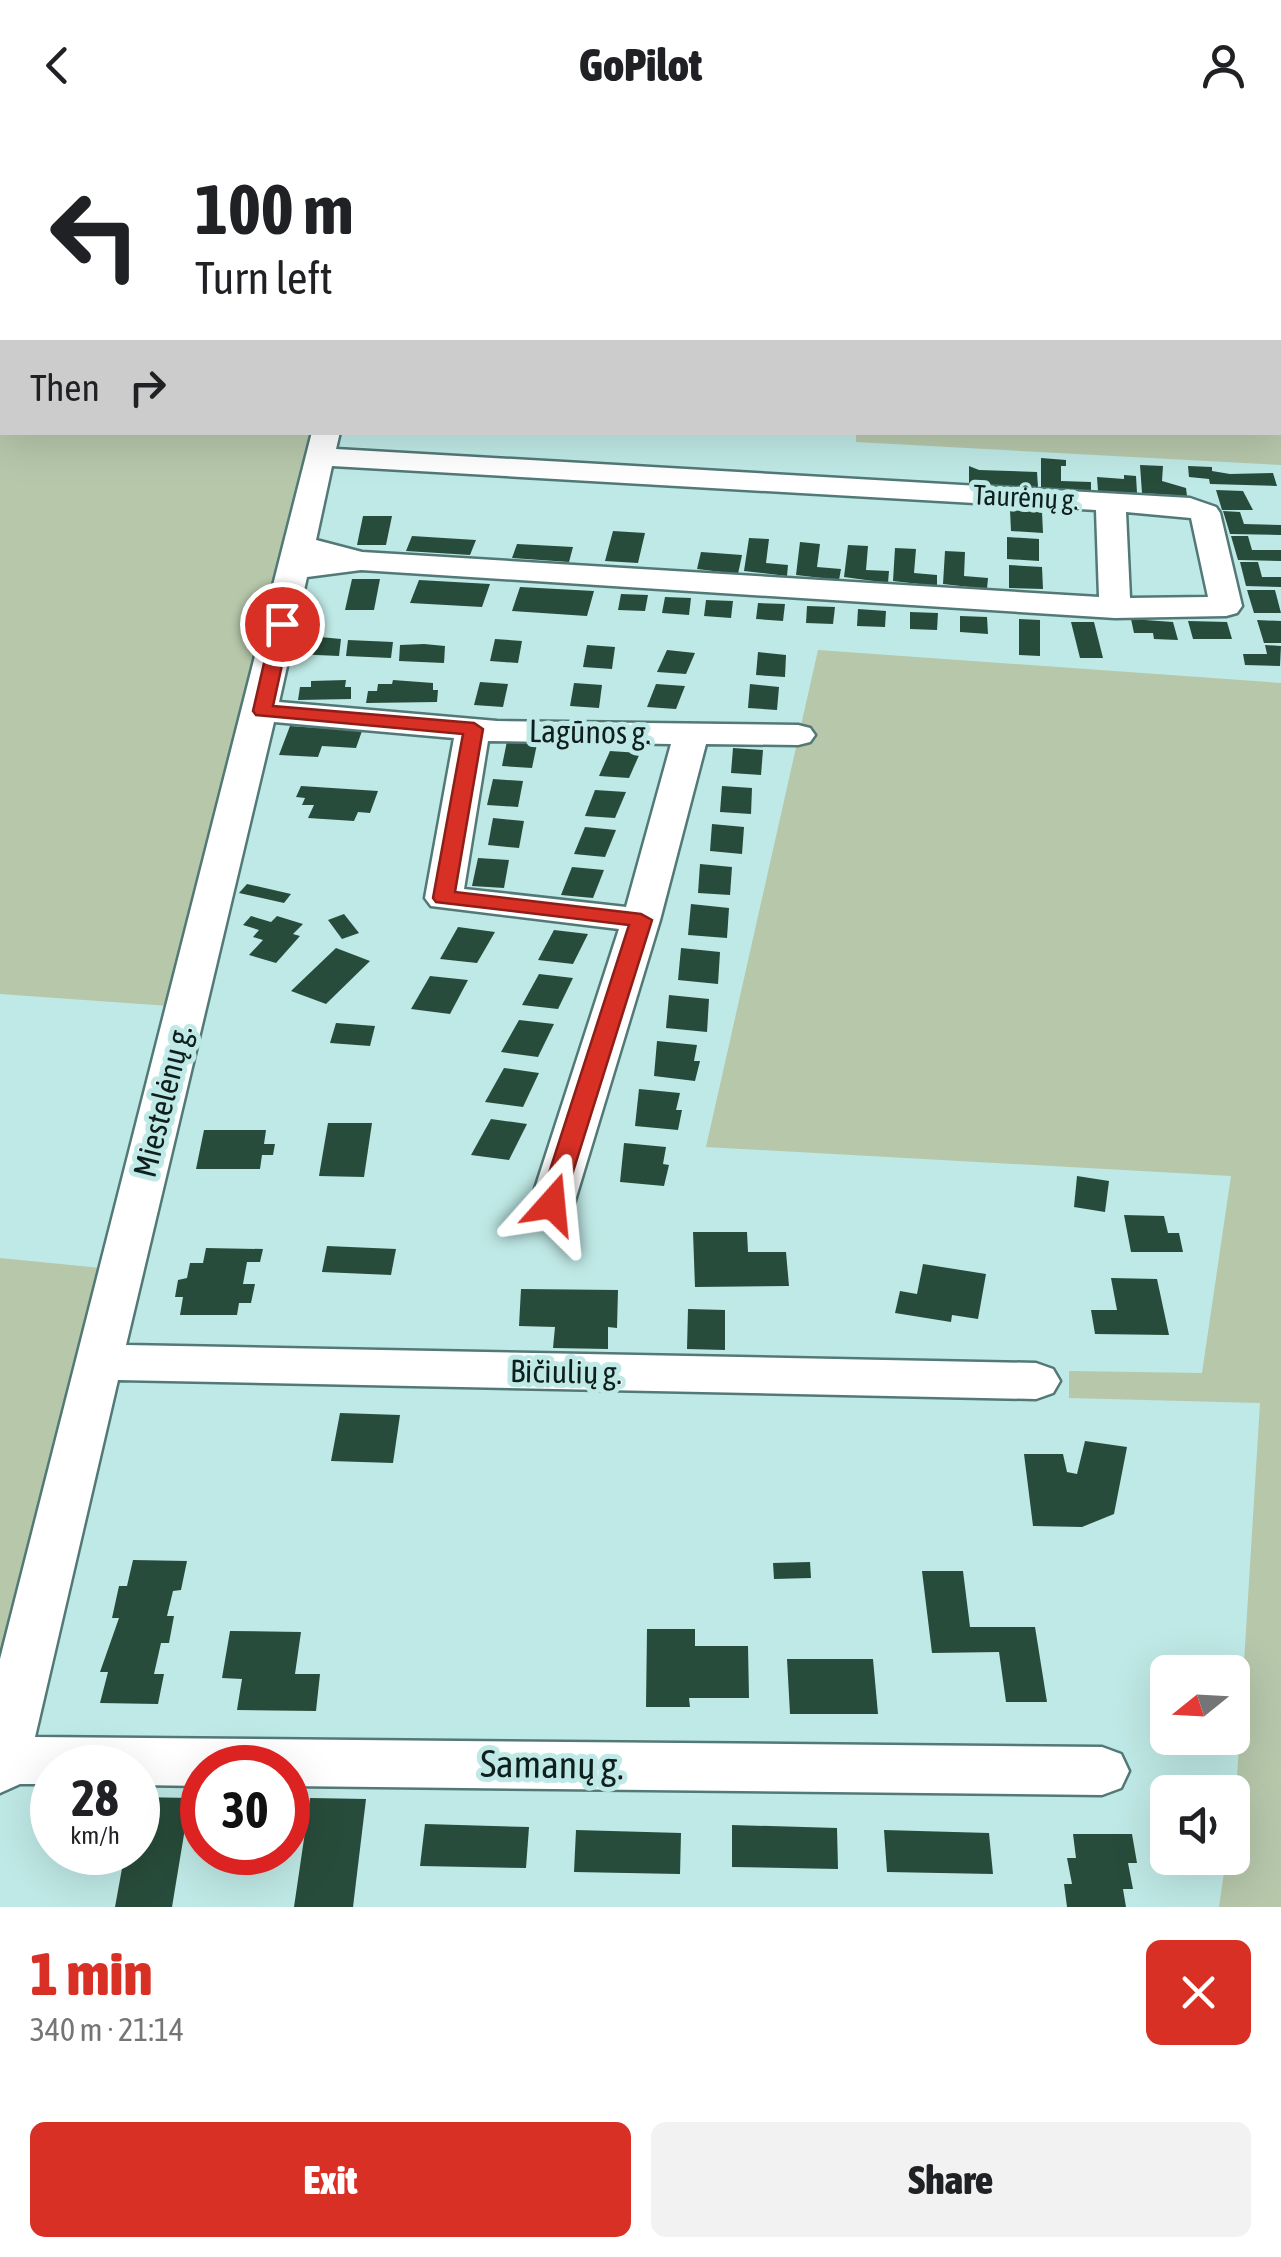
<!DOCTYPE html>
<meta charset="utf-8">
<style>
:root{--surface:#fff;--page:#f2f2f2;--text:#202124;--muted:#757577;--accent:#d93025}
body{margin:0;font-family:"Asap Condensed",sans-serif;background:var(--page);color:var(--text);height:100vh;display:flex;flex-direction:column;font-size:38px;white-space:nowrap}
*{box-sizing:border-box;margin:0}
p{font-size:32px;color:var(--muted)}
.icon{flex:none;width:55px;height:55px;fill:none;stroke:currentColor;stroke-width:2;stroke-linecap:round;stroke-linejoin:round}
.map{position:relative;height:1777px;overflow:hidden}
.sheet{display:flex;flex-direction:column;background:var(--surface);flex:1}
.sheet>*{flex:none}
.hud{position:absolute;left:0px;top:0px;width:1282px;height:305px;box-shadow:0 10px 40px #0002;background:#fff;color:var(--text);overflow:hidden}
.needle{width:65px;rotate:252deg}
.tools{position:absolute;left:1150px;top:1525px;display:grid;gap:20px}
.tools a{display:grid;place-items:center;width:100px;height:100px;border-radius:15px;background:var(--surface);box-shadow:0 10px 40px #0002;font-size:50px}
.speed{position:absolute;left:30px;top:1615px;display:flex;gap:20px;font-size:50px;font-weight:700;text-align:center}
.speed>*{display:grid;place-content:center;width:130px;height:130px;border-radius:50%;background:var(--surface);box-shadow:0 10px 40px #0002;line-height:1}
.speed small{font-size:25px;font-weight:400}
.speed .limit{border:15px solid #d22;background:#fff;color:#111}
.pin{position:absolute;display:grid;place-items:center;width:85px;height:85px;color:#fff;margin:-42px;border:5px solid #fff;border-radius:50%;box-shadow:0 2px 10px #0007}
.me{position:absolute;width:110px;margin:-55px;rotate:18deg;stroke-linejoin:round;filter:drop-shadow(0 0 8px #0008)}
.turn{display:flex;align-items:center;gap:35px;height:210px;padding:0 30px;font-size:45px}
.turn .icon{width:130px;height:130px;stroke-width:2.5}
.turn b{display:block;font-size:70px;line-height:85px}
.then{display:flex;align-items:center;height:95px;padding:0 30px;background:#0003;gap:20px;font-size:38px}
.round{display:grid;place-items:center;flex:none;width:105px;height:105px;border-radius:15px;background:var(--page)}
.head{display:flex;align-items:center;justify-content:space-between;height:170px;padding:0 30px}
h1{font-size:60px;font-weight:800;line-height:75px;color:var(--accent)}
.primary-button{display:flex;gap:20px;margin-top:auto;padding:20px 30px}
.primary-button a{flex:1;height:115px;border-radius:15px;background:var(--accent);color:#fff;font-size:40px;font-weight:800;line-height:115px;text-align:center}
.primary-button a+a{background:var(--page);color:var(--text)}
header{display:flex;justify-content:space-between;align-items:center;height:130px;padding:0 30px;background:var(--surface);font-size:45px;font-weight:800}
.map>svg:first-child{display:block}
</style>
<header><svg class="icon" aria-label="back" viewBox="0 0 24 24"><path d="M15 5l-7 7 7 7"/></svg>GoPilot<svg class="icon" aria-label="person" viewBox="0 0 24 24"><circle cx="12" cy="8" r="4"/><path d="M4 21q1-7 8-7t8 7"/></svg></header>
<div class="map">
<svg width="1281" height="1777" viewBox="0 0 1281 1777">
<rect width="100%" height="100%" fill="#bfe9e6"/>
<g fill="#b6c7aa">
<path d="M0,259L2,302L315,303L169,876L0,864Z"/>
<path d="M1281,278V335L856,312V302H1280Z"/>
<path d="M818,520L1281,553V1777H1219L1226,1728H1232L1260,1273L1069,1268V1241L1202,1243L1231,1046L706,1017Z"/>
<path d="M0,1128L101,1138L0,1541Z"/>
</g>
<g fill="#284c3b">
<path d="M1041,328L1066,330V336H1061V351L1091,352V361L1041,358Z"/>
<path d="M1140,335L1163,336L1162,351L1186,358L1187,366L1142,363Z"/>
<path d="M969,336L979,340L1037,342L1038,357L969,354Z"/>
<path d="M1188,336L1212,337V341L1230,344L1273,343L1277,356L1210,354L1209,349L1189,347Z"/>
<path d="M1124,345L1136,346L1137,363L1098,361L1097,347L1124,349Z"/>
<path d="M1216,360L1243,361L1253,380H1222Z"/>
<path d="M1010,380L1042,382L1043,403L1011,401Z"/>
<path d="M1223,381L1240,382L1244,394L1281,395V405L1230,404Z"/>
<path d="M363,386H392L386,415H357Z"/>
<path d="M613,401L645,403L638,433L605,431Z"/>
<path d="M412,406L476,410L470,425L406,421Z"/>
<path d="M1231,406H1248L1252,420H1281V431L1238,430Z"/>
<path d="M1007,407L1039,409V431L1007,429Z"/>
<path d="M749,408L769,409L766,433L788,435L787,446L744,441Z"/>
<path d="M800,412L820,414L817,437L841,439L839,450L796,445Z"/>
<path d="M517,414L573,417L569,432L512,428Z"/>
<path d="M848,415L868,416L866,440L889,441L888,453L844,447Z"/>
<path d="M895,418L916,419L914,443L937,445V456L893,451Z"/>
<path d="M945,421L965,422L964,446L988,448L987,459L943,454Z"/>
<path d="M701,422L742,425L738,444L697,439Z"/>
<path d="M1240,432H1258L1262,447H1281V457L1246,456Z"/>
<path d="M1009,435L1042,437L1043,459L1009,458Z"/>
<path d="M352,449H380L374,480H345Z"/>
<path d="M419,450L490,454L482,477L410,473Z"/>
<path d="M520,457L594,461L587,486L512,481Z"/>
<path d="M1247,460H1275L1281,483H1254Z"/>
<path d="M621,464L648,465L645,481L618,480Z"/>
<path d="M665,467L691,468L689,485L662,483Z"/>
<path d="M706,470L733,471L731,488L704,486Z"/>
<path d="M758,473L785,474L783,491L756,489Z"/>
<path d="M807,476L835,477L833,494L806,493Z"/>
<path d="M858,479L886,481L885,497L857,496Z"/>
<path d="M910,482L938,483L937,500L910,499Z"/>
<path d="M960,486L987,487L988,504L960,502Z"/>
<path d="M1019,489L1040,490V526L1019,525Z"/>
<path d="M1131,489L1173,492L1178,510L1154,509L1153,503H1134Z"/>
<path d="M1257,490L1281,491V513H1264Z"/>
<path d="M1188,491L1227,492L1232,509H1193Z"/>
<path d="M1071,492H1094L1103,528H1080Z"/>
<path d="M320,507L341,509L339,526L294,524L296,508Z"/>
<path d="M495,509L522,511L518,533L490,531Z"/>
<path d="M348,510L393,512L391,528L346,526Z"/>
<path d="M424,514L445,516L444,533L399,531L400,515Z"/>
<path d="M587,515L615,517L612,539L583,537Z"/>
<path d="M1265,515L1281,516L1280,536L1245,535L1243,524H1267Z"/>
<path d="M667,520L695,523L686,544L657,542Z"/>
<path d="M758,522L786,525L785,547L756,545Z"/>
<path d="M346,550L345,557H351V569L298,570L300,557H311V551Z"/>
<path d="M393,550L433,553V560H438L437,572L366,573L368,561H377L378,554H392Z"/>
<path d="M480,552L508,554L503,577L474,575Z"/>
<path d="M574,553L602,555L599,578L570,576Z"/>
<path d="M656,554L685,556L676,579L647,577Z"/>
<path d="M750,554L779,557L777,580L748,578Z"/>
<path d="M290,596L362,601L356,618L322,616L318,627L279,625Z"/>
<path d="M507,611L537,614L532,638L502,636Z"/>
<path d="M733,618L763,620L761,645L731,643Z"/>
<path d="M610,621L640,623L629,648L599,646Z"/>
<path d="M493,649L523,651L518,677L487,675Z"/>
<path d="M301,656L378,661L370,683L358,682L354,691L308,688L314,675H302L305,668L296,667Z"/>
<path d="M722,656L752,658L751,684L720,682Z"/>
<path d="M595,660L626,662L615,688L585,686Z"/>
<path d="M493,688L524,691L519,718L488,715Z"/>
<path d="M712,694L744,697L742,724L710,721Z"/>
<path d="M585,697L616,700L605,727L574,724Z"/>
<path d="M478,728L509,730L504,758L472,756Z"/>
<path d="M700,734L732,737L730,765L698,763Z"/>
<path d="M572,737L604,740L593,768L561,765Z"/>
<path d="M247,754L291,764L284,773L239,763Z"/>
<path d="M691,774L729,778L727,808L688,805Z"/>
<path d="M344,784L359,803L342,809L328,790Z"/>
<path d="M251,786L271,792L277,786L303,794L293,804L300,806L276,833L249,825L263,810L253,807L259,800L243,795Z"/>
<path d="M458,797L495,802L477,833L440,829Z"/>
<path d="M554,800L588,804L573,834L538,830Z"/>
<path d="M336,818L370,831L326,874L291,861Z"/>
<path d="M681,818L720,822L718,854L678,850Z"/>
<path d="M539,844L573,848L558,879L522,875Z"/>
<path d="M430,846L468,850L450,884L411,879Z"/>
<path d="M669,865L709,869L707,902L666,898Z"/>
<path d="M519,890L554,894L538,927L501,922Z"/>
<path d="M336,893L375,896L370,916L330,913Z"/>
<path d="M657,911L697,915L694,931H700L695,951L654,946Z"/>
<path d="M504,938L539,943L523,977L485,972Z"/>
<path d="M639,959L680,963L676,980H682L678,1000L635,996Z"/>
<path d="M491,989L527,994L509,1030L471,1025Z"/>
<path d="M328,993H372L364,1047L319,1046Z"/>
<path d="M204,1000H266L264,1014H275L273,1025H262L260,1039H196Z"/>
<path d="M624,1013L666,1017L663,1034L669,1035L664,1056L620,1052Z"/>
<path d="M1077,1046L1109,1051L1105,1082L1074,1077Z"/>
<path d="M1124,1085L1164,1086L1168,1103H1179L1183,1122H1131Z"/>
<path d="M693,1102H747L748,1122H786L789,1156L695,1157Z"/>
<path d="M327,1116L396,1119L391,1145L322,1142Z"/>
<path d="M206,1118L263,1119L260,1132H247L243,1154H255L251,1173H239L237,1185H180L183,1167H175L178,1150L187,1148L190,1133H203Z"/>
<path d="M923,1134L986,1144L978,1189L952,1185L951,1192L895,1183L900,1161L917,1164Z"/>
<path d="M1111,1148L1157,1149L1169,1205L1095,1204L1091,1180H1117Z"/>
<path d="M521,1159L618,1160L617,1198L608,1197V1219L553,1218L555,1197L519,1196Z"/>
<path d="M688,1179L725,1180V1220L687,1219Z"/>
<path d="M340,1283L400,1285L393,1333L331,1331Z"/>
<path d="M1085,1311L1127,1317L1114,1384L1082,1397L1033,1396L1024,1324H1063L1067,1342L1077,1344Z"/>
<path d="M133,1430L187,1431L181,1460L173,1461L167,1486H174L169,1513H161L154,1544H164L158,1574L100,1573L108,1542H100L119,1488H112L119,1456H127Z"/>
<path d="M810,1432L811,1448L774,1449L773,1433Z"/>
<path d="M922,1441H963L970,1497H1035L1047,1572H1006L999,1522L932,1523Z"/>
<path d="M647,1499H695V1516H748L749,1568H689L690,1577H646Z"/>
<path d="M230,1501L301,1502L295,1544H320L316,1581L237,1580L242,1549L222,1548Z"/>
<path d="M787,1529H873L878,1584H790Z"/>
<path d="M138,1667L190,1668L172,1777H115L125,1722H138Z"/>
<path d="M310,1668L366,1669L353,1777H294Z"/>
<path d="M425,1694L529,1697L526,1738L420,1736Z"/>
<path d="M732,1695L837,1698L838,1739L732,1737Z"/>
<path d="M576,1700L681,1703L680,1744L574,1742Z"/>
<path d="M884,1700L989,1703L993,1744L887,1742Z"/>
<path d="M1073,1704H1132L1137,1733H1128L1133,1759H1123L1126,1777H1067L1064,1754H1072L1067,1728H1076Z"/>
</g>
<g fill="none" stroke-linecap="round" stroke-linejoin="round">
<g stroke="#527976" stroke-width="5">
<g id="minor">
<path d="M535,0H563L564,2H537Z"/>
<rect x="1280" y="202" width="1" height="16"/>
<path d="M312,302H340L336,319L1190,368L1216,377L1220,383L1242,476L1237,483L1226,486L1115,488L361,440L307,447L279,572L497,591L798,595L810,598L815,605L810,612L798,615L706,614L660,790L574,1074L567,1085L552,1089L537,1085L530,1074L619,799L431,776L425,768L454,608L274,592L126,1215L1036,1233L1053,1239L1060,1251L1053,1263L1036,1269L118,1250L35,1607L1102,1617L1121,1624L1129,1641L1121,1658L1102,1665L288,1656V1638H202V1656L138,1655V1638H52V1654H20L0,1663V1529ZM332,336L1096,380L1099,467L362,422L316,410ZM1126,382L1191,388L1208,467L1130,468ZM488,611L671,614L626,777L464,759Z"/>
</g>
</g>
<g stroke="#327484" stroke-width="6">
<g id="major">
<path d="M0,17L2,18V36H0Z"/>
<rect x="1280" y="139" width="1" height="20"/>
</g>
</g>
<use href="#minor" fill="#fff" fill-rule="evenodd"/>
<use href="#major" fill="#8fc7d6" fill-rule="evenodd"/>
</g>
<path fill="#d93025" stroke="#8d1f18" stroke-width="2.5" d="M282,489L291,494L273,576L474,593L483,599L455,762L641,784L652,790L561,1080H543L539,1074L629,795L436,772L433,768L463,604L256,585L253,581L273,494Z"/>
<g text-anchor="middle" stroke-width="10" stroke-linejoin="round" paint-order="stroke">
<g font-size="28" fill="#0f1f1e" stroke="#bfe9e6">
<text transform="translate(1026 367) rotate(3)" y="10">Taurėnų g.</text>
</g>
<g font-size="32" fill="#0f1f1e" stroke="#bfe9e6">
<text transform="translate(590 602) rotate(1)" y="11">Lagūnos g.</text>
<text transform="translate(163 971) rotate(-76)" y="11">Miestelėnų g.</text>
<text transform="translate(566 1242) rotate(1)" y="11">Bičiulių g.</text>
</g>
<g font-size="38" fill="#0f1f1e" stroke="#bfe9e6">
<text transform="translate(552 1635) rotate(1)" y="13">Samanų g.</text>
</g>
</g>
</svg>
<div class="tools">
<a><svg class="needle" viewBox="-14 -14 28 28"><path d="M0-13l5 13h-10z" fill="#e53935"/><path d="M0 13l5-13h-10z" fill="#757577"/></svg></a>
<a><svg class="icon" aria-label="sound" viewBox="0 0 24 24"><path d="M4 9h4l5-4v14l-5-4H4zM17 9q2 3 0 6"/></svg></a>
</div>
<div class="speed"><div>28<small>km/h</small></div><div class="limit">30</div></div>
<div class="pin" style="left:282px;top:494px;background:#d93025"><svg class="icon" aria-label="arrive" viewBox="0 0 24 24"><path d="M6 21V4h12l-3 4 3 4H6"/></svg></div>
<svg class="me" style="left:552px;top:1074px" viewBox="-20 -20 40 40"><path d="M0-17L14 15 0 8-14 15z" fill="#d93025" stroke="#fff" stroke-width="4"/></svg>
<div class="hud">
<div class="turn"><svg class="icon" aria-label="left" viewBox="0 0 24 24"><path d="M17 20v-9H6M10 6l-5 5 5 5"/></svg><div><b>100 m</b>Turn left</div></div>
<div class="then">Then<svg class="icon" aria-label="right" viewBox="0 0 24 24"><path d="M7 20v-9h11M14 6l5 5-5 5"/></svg></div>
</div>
</div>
<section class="sheet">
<div class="head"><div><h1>1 min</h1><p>340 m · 21:14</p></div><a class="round" style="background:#d93025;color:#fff"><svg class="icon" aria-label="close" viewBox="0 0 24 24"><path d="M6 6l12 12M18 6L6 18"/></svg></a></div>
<div class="primary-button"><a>Exit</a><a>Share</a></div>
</section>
